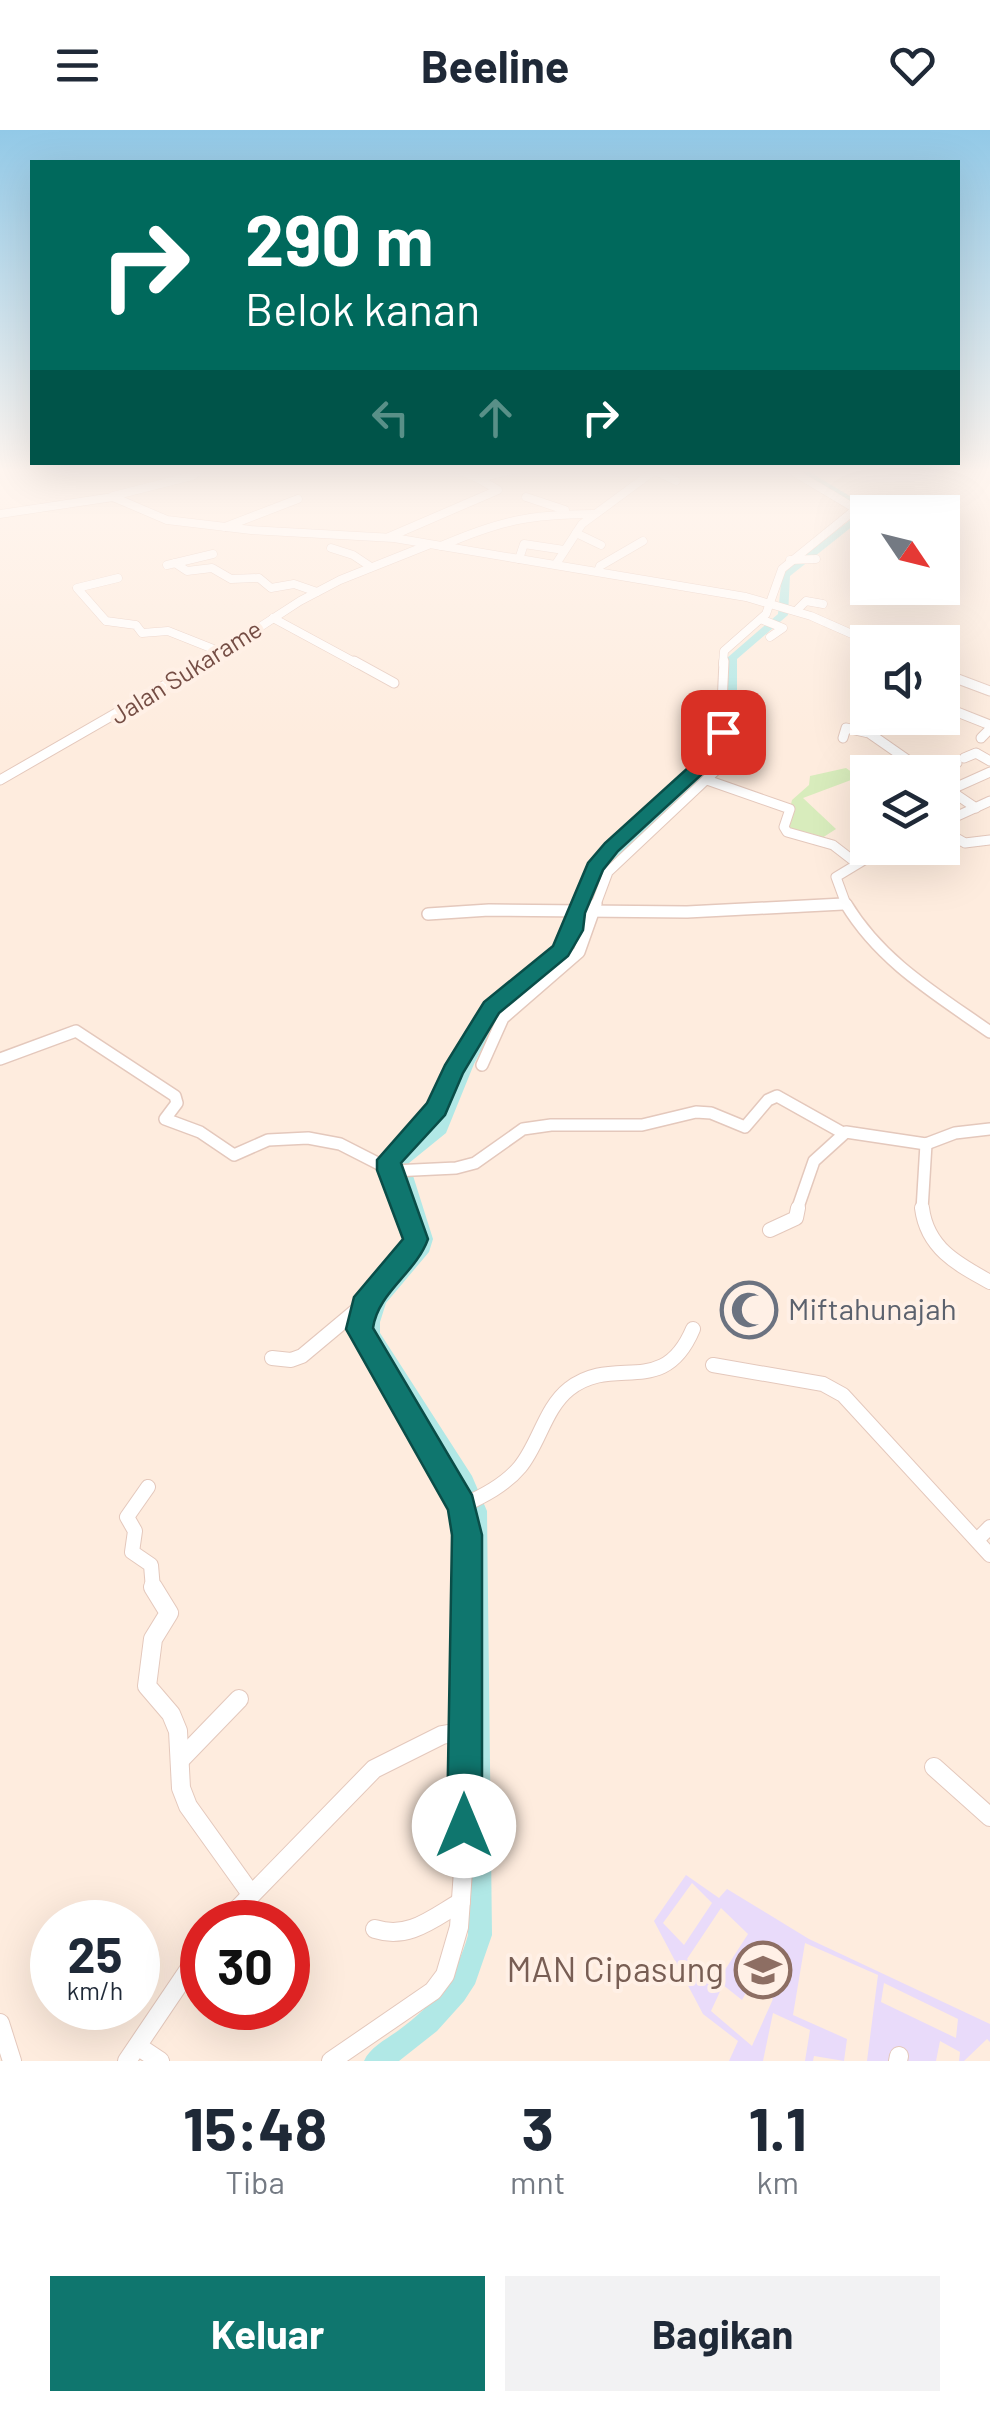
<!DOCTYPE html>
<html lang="id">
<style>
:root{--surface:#fff;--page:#f2f2f3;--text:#1f2937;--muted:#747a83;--accent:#0f766e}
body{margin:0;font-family:Barlow,sans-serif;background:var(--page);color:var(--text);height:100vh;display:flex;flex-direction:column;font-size:38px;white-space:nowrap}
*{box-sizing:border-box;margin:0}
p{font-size:32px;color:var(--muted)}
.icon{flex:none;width:55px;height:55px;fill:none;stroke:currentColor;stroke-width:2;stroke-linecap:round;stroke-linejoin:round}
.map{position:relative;height:1931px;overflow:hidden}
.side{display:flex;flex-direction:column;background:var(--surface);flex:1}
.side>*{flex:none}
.banner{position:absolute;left:30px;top:30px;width:930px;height:305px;border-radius:0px;box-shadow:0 10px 40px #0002;background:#00695c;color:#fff;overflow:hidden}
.needle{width:65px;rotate:125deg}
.buttons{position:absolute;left:850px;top:365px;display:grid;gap:20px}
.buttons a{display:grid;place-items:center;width:110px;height:110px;border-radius:0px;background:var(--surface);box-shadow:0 10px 40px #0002;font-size:50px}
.speed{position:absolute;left:30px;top:1770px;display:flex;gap:20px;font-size:50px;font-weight:700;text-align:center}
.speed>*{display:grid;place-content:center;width:130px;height:130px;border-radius:50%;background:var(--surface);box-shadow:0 10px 40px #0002;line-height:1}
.speed small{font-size:25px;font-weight:400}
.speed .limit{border:15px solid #d22;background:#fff;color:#111}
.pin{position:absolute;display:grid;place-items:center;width:85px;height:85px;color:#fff;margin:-42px;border-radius:20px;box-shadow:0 5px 15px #0006}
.me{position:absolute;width:110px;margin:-55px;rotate:0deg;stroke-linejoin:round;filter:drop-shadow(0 0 8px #0008)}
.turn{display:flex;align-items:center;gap:35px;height:210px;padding:0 50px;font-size:45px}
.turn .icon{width:130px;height:130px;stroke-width:2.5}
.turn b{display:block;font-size:70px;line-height:85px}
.lanes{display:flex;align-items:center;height:95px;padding:0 50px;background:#0003;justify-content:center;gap:50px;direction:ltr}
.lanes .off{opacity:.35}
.eta{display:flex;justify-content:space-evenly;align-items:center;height:170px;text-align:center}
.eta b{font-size:60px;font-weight:700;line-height:70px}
.action{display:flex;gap:20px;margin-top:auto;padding:20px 50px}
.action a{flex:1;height:115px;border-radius:0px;background:var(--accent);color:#fff;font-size:40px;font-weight:700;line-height:115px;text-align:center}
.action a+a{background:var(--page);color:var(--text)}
header{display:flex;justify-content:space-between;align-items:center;height:130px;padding:0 50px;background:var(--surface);font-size:45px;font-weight:700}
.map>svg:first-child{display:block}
</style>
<header><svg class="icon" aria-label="menu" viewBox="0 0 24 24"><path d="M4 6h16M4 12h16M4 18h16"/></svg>Beeline<svg class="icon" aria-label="heart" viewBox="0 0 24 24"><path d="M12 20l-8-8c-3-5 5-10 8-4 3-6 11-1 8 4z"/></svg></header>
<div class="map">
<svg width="990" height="1931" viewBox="0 0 990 1931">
<rect width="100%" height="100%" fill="#feecde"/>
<path fill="#e9dbfa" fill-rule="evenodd" d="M686,1745L719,1768L727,1759L809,1809L990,1894V1912L987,1909L964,1931H959L960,1922L940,1911L936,1931H867L878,1845L805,1813L793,1885L847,1909L844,1931L814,1926L813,1931H805L810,1900L773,1883L763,1931H729L738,1911L703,1884L654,1791ZM692,1753L712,1773L684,1815L663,1793ZM721,1778L748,1804L714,1857L687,1829ZM752,1852L773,1869L752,1916L711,1881L723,1855L742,1870ZM884,1853L958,1889L956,1908L881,1872Z"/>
<path fill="#d8ecbc" d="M846,638L859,647L803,668L836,699L822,708L785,699L792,670L809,655L810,646Z"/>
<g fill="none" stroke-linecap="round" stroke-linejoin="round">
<path fill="#b1e8e6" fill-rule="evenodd" d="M793,338H803L873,380L790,446L788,485L737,529V618L605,744L577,824L496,892L474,934L446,1003L409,1033L433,1109L429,1122L386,1173L380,1192V1203L472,1346L487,1381L492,1805L475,1854L464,1871L437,1901L399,1931H364C370,1917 387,1909 399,1900C433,1875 457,1846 468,1805L467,1381L458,1360L362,1205C364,1166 391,1141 416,1114L417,1109L392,1031L394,1026L435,995L460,934L486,885L566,819L595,739L725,617L727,528L778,484L782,443L863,380Z"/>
<g stroke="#e4c8bc" stroke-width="9">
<g id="minor-far4">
<path d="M455,338L479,349"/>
<path d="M653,340L676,351"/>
<path d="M495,344L522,338"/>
<path d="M113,366L192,346L203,338"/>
<path d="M526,367L565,380"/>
<path d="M0,384L113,367L167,390L251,400L394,408L746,467L811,486L870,512"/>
<path d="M225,397L298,369"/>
<path d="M576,403L601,415"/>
<path d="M389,407L498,360L479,349L495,344L482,338"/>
<path d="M441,416C499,391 530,384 593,384"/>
<path d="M331,418L353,425L371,437"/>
<path d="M519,429L524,414L564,420"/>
<path d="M790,430L816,429"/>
<path d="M175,433L187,441L212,438L231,449L259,448L271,458L294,454L317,462"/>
<path d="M556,434L582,394L658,338"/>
<path d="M167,435L213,424"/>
<path d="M598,441L600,436L643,411"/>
<path d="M118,448L77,458L106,491L136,495L142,503L168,501L221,522"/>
<path d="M796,481L806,471L823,474"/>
<path d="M273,488L358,534"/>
<path d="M763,490L783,498L770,507"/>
<path d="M203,534L300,471L340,450L428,415"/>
<path d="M723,534L724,521L766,484L782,439L856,379L787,338"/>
</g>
</g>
<g stroke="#e4c8bc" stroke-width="11">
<g id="minor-far3">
<path d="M354,531L394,553"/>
<path d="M942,543L990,561"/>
<path d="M942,576L990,595"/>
<path d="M925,593L928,588"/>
<path d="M843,608L846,598L869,603L925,642"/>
<path d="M981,608L990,599"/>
<path d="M964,628L976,623L990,631"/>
<path d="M936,642L957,633"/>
<path d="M0,650L207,531"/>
<path d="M707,650L790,679L784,697L787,702L833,715L855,732"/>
<path d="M942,655L976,678"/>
<path d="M950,660L990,642"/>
<path d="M942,693L990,671"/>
<path d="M942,700L965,713L990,710"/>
<path d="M580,777L595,738L612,717L720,619L724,531"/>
<path d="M595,777L608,742L727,630"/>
<path d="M793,777L847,774"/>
<path d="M847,777L836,747L884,718"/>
</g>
</g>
<g stroke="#e4c8bc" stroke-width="14">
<g id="minor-far2">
<path d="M846,774C881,832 936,864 990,902"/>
<path d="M428,784L489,780L687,782L843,774"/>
<path d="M0,929L76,901L175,966L177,973L165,989L200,1002L234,1025L268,1010L308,1008L340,1014L393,1041L456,1038L475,1033L523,999L551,995H642L696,982L711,983L745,997L768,970L777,966L843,1003"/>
<path d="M482,935L503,888L579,822L596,774"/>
<path d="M406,1080L393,1051L389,1030L436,979L453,941L492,878L550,833L566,813L581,774"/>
<path d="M797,1080L814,1031L846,1002L926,1014L955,1003L990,999"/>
<path d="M922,1080L926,1014"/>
</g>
</g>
<g stroke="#e4c8bc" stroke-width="16">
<g id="minor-far1">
<path d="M405,1078L414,1115L363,1175L359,1199L462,1376L467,1405L466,1459"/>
<path d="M922,1078C927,1118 957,1134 990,1152"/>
<path d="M770,1100L796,1088L798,1078"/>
<path d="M272,1228L291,1230L302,1226L363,1175"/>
<path d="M713,1235L823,1254L843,1265L990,1425"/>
<path d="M148,1357L127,1387L135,1401L132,1422L151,1435L153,1459"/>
<path d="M462,1376C483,1366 505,1355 520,1337C539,1314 545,1278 569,1259C615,1223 663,1270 693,1199"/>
<path d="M977,1410L990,1397"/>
</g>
</g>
<g stroke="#e4c8bc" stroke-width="20">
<g id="minor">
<path d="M153,1457L169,1483L153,1509L147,1556L171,1584L178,1601L181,1658L188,1676L251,1764"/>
<path d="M181,1629L239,1569"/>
<path d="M934,1637L990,1687"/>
<path d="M225,1792L374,1639L442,1605L465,1601"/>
<path d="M375,1799C409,1810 433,1788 461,1772"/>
<path d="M0,1893L12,1931"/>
<path d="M139,1917L160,1931"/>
<path d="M127,1931L202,1820"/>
<path d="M331,1931L433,1861L445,1845L459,1797L464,1727L467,1457"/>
<path d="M898,1931L899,1926"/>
</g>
</g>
<use href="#minor-far4" stroke="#fff" stroke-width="8"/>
<use href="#minor-far3" stroke="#fff" stroke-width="9"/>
<use href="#minor-far2" stroke="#fff" stroke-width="11"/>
<use href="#minor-far1" stroke="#fff" stroke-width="14"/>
<use href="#minor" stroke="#fff" stroke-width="18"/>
</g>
<linearGradient id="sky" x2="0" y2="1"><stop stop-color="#92c9e7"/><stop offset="0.56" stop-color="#fff6f0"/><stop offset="1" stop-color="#fff6f0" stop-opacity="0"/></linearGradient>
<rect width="990" height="608" fill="url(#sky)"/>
<path fill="#0f766e" stroke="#0a4d48" stroke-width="2.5" d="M717,599L731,602L726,622L618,721L603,740L585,783L583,800L568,826L499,883L463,943L445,985L401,1033L428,1109C416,1143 378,1162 373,1198L472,1365L482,1405V1696L477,1708L464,1713L452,1708L447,1696L452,1405L448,1380L346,1199L354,1167L403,1109L377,1040V1030L427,973L445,935L484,872L553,816L588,733L605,713L711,617Z"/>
<defs>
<g id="mosque-ring" transform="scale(2.875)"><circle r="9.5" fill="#fff0e6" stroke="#6b7280" stroke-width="1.5"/><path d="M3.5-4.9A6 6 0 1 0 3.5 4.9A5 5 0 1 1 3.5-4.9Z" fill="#6b7280"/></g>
<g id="school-ring" transform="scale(2.875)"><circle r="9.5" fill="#fff0e6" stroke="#8d6e63" stroke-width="1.5"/><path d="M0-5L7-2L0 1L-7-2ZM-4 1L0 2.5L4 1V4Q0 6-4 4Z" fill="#8d6e63"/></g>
</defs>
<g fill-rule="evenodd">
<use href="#mosque-ring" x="749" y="1180"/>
<use href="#school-ring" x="763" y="1840"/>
</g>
<g text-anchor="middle" stroke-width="8" stroke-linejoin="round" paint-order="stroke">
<g font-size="25" fill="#754d44" stroke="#fff0e6">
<text transform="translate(186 542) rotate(-32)" y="9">Jalan Sukarame</text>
</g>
<g font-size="30" fill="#5b616d" stroke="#fff0e6" text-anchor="start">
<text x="788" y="1190">Miftahunajah</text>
</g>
<g font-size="35" fill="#785e54" stroke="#fff0e6" text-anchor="end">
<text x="724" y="1852">MAN Cipasung</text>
</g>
</g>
</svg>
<div class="buttons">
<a><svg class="needle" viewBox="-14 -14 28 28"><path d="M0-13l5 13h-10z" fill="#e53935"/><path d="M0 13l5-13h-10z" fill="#747a83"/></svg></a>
<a><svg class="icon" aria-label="sound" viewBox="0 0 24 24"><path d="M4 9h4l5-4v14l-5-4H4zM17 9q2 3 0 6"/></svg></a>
<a><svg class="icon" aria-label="layers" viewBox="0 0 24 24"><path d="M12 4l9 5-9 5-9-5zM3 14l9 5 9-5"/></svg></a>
</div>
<div class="speed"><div>25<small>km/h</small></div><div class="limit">30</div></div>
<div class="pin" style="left:723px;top:602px;background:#d93025"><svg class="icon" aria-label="arrive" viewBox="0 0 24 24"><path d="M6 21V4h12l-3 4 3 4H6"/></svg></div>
<svg class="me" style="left:464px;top:1696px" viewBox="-20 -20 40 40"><circle r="19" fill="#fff"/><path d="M0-13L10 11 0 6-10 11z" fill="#0f766e"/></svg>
<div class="banner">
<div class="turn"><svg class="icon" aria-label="right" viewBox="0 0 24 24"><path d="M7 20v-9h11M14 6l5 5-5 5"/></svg><div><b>290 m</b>Belok kanan</div></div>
<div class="lanes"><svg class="icon off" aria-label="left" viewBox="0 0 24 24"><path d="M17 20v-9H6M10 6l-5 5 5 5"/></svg><svg class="icon off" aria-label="ahead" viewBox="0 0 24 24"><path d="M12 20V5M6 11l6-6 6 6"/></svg><svg class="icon" aria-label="right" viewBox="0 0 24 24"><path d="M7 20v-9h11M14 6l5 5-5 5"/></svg></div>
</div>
</div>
<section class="side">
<div class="eta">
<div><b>15:48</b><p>Tiba</p></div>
<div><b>3</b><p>mnt</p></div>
<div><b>1.1</b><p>km</p></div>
</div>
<div class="action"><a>Keluar</a><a>Bagikan</a></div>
</section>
